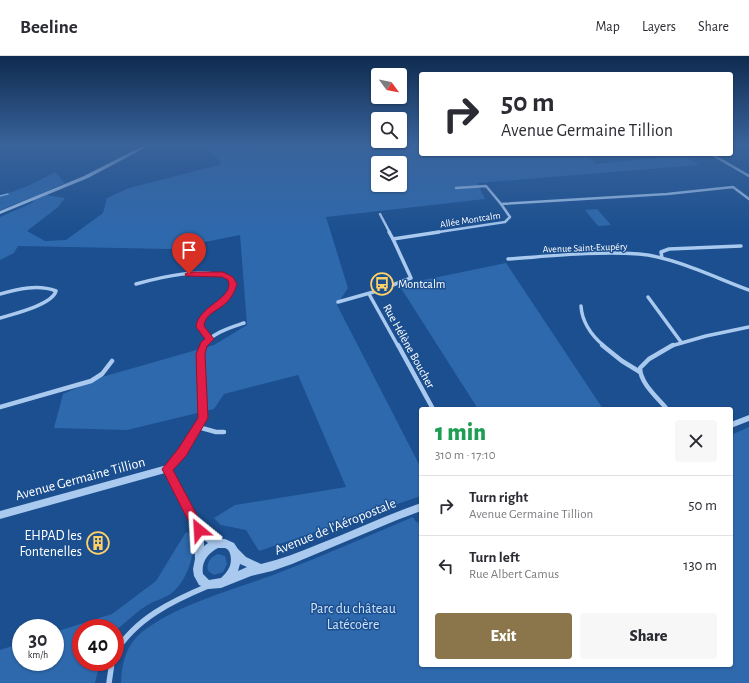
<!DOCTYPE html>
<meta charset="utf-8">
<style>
:root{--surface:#fff;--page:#f7f7f7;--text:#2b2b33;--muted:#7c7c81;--line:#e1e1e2;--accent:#8a764a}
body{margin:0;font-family:"Alegreya Sans",sans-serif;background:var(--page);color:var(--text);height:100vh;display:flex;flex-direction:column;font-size:15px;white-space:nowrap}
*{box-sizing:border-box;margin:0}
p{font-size:13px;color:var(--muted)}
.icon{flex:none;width:22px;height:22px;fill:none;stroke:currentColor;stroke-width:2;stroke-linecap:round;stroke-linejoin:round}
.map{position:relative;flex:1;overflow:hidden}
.panel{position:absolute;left:419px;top:351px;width:314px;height:260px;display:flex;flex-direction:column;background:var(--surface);border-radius:4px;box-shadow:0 1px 3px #0004}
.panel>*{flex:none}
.hud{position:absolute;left:419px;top:16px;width:314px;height:84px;border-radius:4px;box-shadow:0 1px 3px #0004;background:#fff;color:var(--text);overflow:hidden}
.needle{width:26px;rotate:122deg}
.tools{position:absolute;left:371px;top:12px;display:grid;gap:8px}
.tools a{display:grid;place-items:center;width:36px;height:36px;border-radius:4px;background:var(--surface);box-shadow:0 1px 3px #0004;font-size:20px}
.speed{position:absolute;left:12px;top:563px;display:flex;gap:8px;font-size:20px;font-weight:700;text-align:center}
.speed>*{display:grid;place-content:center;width:52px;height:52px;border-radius:50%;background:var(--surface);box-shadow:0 1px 3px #0004;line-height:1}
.speed small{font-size:10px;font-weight:400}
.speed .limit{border:6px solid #d22;background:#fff;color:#111}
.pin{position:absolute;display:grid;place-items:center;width:34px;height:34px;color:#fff;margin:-41px -17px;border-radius:50% 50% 50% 0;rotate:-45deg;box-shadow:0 0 4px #0007}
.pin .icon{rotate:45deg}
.me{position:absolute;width:44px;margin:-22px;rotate:333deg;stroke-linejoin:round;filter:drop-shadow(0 0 3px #0008)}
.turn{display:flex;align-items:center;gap:14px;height:84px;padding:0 16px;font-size:18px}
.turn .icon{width:52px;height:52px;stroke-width:2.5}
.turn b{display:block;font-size:28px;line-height:34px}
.round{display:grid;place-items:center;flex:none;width:42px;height:42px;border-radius:4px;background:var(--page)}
.headline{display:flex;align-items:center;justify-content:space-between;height:68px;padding:0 16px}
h1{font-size:24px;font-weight:800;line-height:30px;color:#1e9e55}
.button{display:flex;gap:8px;margin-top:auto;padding:8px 16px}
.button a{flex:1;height:46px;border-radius:4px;background:var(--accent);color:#fff;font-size:16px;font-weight:800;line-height:46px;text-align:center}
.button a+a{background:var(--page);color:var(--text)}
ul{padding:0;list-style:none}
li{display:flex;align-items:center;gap:12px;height:60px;padding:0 16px;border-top:1px solid var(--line)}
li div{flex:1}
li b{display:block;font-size:15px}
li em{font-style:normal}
header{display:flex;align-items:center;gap:24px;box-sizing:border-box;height:56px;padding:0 20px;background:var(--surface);border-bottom:1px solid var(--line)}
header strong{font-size:19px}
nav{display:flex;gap:22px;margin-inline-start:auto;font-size:14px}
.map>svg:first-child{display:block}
</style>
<header>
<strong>Beeline</strong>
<nav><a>Map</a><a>Layers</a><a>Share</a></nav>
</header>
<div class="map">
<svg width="749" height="627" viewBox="0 0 749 627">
<rect width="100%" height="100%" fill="#1b4f8f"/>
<g fill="#2e69ad" fill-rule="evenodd">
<path d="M202,89H421V98H585L596,108L682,99L699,109L477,127L485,143L326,161L348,232L337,249L421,412V440L259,495L246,474L221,469L214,462L235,449L346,431L298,319L224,338L214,353L127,374L54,372L63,338L102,321L214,289L247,269L240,179L170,193L18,190L14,197L0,204V161L32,147L39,139L0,154V139C20,135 38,125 55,116L65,127L40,138L65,142L58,151L27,175L45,185L66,184L103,157L107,142L129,132L219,109L221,106ZM378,107H400V129H378Z"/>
<path d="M597,153L611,169L598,170L585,154Z"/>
<path d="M506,207L603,353H478L399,229Z"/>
<path d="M749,371V627H121C122,607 126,589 142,576C176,549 232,534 273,519C320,501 366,481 413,461L416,466L421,467V609H731V379Z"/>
<path d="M186,476L192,478C197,495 187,524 174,535C167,542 155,544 146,550C135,557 125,567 115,575V572H81V606H100L95,627H0V594L21,587V606H55V576L112,558L156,525Z"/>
<path d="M218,498L225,500L227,508L223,516L214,519L208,515C206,507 210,501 218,498Z"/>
</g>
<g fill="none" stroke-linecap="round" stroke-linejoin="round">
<path stroke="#9cc4f0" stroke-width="1.5" d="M0,140L8,138"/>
<g stroke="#a9c9ee" stroke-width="2.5">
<path d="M711,98L749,120"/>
<path d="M456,132L486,130L501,148"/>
<path d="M380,158L390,177"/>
<path d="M432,177L505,166L510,161L501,148L667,138L733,131L749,143"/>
</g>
<g stroke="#a9c9ee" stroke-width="3.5">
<path d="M389,176L393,183"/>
<path d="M662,202L661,196L669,193L741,190"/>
<path d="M508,203C551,200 596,195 639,198C674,201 716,222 749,234"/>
<path d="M136,228C165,220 199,212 229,221L233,228C227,248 203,251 200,271L210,283"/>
<path d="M0,238C18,233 38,228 56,235C52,249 13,258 0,262"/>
<path d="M369,238L398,290"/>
<path d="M648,241L681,286"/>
<path d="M338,246L377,235L411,222L393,183L439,176"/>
<path d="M581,250C582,267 591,279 604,290"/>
<path d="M203,290C212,277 229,272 244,267"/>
<path d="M671,290L706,280L749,271"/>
</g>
<g stroke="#a9c9ee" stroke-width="4.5">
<path d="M398,289L433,353"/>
<path d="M602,289L622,305L640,316"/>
<path d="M0,351L91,325L102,318L112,305"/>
<path d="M667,353C658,342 640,327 640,312L649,303L673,289"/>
<path d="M198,371L216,376H224"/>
<path d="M167,413L182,396L203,362L200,298L204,289"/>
</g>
<g stroke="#a9c9ee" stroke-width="5.5">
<path d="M115,597C135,563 172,545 208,530"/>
<path d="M109,627L112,606"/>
</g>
<g fill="#a9c9ee" fill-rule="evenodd">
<path d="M145,89H150L88,122L0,158V155L84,120Z"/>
<path d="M749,359V365L731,372V366Z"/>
<path d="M167,409L170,410L202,471L214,481L220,483H225L234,487L238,493L246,501L261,508C281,503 300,496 319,488C353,475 386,459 421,447V455L397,464L292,508L272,515L251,520L221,532L208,533L199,529L194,520L193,513L195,503L194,475L165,417L0,463V455ZM204,484L208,487L204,490ZM218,492C219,492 224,492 225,492C232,494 232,507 229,512C227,516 224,519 221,522L209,524L203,518C201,506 208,497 218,492ZM240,508L247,511L238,515Z"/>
</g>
</g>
<linearGradient id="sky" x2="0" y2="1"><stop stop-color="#0f2b4f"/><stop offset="0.5" stop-color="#39639b"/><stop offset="1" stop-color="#39639b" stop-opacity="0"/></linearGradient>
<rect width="749" height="177" fill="url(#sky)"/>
<path fill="#e11d48" stroke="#92132f" d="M189,216H223L233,221L237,228C235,235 231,243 225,248C217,255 205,258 204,270L214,283L207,290L205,298L208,362L186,400L173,414L205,474L204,478L199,480L195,478L162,413L178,393L198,362L196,298L201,286L205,283L196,271C198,249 235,243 228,224L222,221L186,220L185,218Z"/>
<defs>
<g id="bus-ring" transform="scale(1.15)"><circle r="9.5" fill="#1b4f8f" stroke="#ffd166" stroke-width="1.5"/><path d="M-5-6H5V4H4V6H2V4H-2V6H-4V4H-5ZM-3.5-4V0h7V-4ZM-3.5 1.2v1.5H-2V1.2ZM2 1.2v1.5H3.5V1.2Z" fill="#ffd166"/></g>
<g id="building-ring" transform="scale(1.15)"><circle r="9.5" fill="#1b4f8f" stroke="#ffd166" stroke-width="1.5"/><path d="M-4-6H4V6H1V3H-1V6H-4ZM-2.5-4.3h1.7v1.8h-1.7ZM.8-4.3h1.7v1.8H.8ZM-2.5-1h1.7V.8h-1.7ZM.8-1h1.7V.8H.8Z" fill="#ffd166"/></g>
</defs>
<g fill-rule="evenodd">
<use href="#bus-ring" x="382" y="228"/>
<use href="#building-ring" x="98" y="487"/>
</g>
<g text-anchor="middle" stroke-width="3" stroke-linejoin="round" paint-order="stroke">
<g font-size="10" fill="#fff" stroke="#1b4f8f">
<text transform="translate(470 163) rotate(-9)" y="4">Allée Montcalm</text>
<text transform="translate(585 191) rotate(-2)" y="4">Avenue Saint-Exupéry</text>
</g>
<g font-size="12" fill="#fff" stroke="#1b4f8f" text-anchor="start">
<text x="398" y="232">Montcalm</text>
</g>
<g font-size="12" fill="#fff" stroke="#1b4f8f">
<text transform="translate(409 290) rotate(61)" y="4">Rue Hélène Boucher</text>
</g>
<g font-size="14" fill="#fff" stroke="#1b4f8f">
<text transform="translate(80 422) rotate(-15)" y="5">Avenue Germaine Tillion</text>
<text transform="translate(335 470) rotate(-22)" y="5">Avenue de l'Aéropostale</text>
</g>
<g font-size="14" fill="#fff" stroke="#1b4f8f" text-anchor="end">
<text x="82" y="484">EHPAD les<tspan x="82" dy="16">Fontenelles</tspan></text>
</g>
<g font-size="14" fill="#cfe3fa" stroke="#1b4f8f">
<text x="353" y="557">Parc du château<tspan x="353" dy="16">Latécoère</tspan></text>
</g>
</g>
</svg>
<div class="tools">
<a><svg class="needle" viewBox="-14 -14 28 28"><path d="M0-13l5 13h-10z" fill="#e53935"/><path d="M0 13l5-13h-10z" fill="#7c7c81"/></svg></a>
<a><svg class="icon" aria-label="search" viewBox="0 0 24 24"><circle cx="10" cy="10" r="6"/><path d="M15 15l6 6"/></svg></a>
<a><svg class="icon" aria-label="layers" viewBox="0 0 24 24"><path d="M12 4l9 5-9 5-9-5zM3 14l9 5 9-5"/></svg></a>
</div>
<div class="speed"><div>30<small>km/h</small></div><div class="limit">40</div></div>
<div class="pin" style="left:189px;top:218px;background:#d93025"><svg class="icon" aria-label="arrive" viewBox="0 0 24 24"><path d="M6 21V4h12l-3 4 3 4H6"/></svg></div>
<svg class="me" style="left:199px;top:474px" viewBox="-20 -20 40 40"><path d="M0-17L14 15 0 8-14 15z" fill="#e11d48" stroke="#fff" stroke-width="4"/></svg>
<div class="hud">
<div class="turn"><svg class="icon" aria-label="right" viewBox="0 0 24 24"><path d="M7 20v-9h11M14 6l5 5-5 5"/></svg><div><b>50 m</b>Avenue Germaine Tillion</div></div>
</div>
<section class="panel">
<div class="headline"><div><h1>1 min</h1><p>310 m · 17:10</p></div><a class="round"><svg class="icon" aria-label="close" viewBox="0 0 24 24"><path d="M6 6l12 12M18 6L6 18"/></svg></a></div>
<ul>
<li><svg class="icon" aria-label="right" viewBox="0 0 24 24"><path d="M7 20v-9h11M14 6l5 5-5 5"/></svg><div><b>Turn right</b><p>Avenue Germaine Tillion</p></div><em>50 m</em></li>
<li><svg class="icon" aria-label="left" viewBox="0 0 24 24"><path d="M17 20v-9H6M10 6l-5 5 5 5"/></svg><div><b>Turn left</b><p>Rue Albert Camus</p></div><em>130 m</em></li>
</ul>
<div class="button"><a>Exit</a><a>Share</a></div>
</section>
</div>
